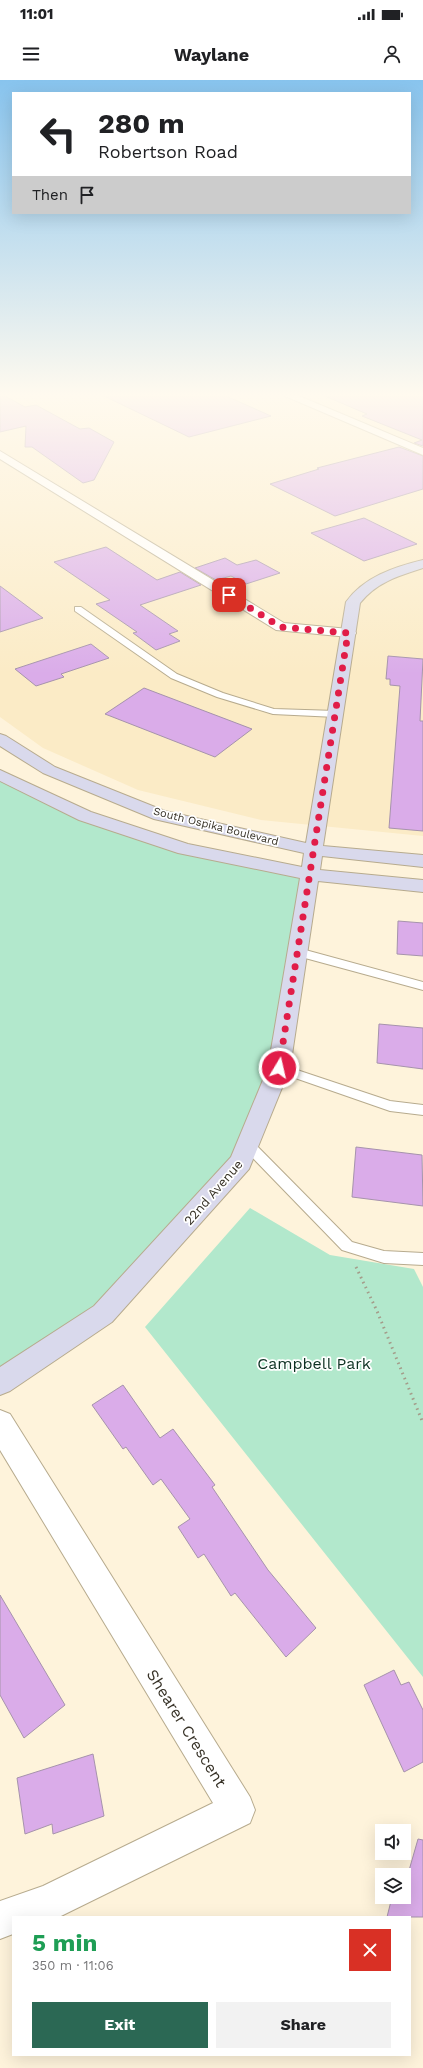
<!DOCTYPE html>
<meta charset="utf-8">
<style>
:root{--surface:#fff;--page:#f2f2f2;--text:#202124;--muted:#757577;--accent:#2b6854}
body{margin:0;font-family:"Work Sans",sans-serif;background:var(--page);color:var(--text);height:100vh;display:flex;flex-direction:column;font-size:15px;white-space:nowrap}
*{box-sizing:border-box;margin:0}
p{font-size:13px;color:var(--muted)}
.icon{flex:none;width:22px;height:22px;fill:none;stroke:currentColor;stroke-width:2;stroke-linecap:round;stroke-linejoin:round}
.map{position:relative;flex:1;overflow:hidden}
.sheet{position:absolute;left:12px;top:1836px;width:399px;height:140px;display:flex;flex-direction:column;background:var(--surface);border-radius:0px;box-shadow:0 4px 16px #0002}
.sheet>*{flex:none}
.guide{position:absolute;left:12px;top:12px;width:399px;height:122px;border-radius:0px;box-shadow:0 4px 16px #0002;background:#fff;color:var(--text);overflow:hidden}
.tools{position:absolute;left:375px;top:1744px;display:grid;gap:8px}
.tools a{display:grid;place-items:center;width:36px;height:36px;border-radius:0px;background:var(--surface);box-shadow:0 4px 16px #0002;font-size:20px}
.pin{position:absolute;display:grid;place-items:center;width:34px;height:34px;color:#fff;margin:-17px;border-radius:8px;box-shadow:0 2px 6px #0006}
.me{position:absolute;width:44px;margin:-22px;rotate:9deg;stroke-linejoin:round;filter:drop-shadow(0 0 3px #0008)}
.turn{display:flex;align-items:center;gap:14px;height:84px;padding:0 20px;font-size:18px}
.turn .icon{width:52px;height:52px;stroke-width:2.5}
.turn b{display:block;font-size:28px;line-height:34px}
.then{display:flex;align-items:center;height:38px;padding:0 20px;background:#0003;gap:8px;font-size:15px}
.round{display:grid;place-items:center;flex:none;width:42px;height:42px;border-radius:0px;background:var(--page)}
.head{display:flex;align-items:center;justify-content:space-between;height:68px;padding:0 20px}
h1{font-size:24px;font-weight:700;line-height:30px;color:#1e9e55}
.button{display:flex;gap:8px;margin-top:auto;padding:8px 20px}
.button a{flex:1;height:46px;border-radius:0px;background:var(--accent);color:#fff;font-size:16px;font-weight:700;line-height:46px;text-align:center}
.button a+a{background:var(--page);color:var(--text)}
.status{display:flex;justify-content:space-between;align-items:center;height:28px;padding:0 20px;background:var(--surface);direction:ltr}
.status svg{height:11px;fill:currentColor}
header{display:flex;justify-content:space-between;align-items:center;height:52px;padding:0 20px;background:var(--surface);font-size:18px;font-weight:700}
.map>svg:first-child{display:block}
</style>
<div class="status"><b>11:01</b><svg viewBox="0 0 49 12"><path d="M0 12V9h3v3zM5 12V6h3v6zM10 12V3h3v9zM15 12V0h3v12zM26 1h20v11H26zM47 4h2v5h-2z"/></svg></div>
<header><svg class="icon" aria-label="menu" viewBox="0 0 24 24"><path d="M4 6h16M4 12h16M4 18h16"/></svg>Waylane<svg class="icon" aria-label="person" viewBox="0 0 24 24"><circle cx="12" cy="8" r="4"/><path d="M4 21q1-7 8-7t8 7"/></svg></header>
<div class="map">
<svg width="423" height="1988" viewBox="0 0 423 1988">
<rect width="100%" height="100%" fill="#fef3db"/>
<path fill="#fbebc6" d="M0,316H423V756L261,740L138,710L43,668L0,637Z"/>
<g fill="#b2e8cc">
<path d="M0,691L146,759L305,795L270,1027L138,1201L0,1296Z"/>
<path d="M250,1128L330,1175L414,1189L423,1207V1597L145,1247Z"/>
</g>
<g fill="#daace9" stroke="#a693ac">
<path d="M0,316H5L25,327L36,325L80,349L89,348L114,362L94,400L83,403L32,367H25L26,346L0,352Z"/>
<path d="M104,316H226L271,336L189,357Z"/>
<path d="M325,316H423V366L414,363L422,360L362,336L367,334Z"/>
<path d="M399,367L423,376V409L335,436L270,404L319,389L317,388Z"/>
<path d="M364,438L417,464L364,481L311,453Z"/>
<path d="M106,467L157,500L180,492L201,505L140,525L178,551L169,554L180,561L156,570L133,553L137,552L96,524L110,520L54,482Z"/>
<path d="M225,478L237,485L256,480L280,493L246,504L231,496L216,500L195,488Z"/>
<path d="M0,506L43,538L0,552Z"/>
<path d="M91,564L109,578L61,594L64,597L36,606L15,589Z"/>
<path d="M388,576L423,579L420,641H423V751L389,748L400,606L390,605V599H386Z"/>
<path d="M144,608L252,649L215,677L105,634Z"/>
<path d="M398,841L423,843V876L397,874Z"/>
<path d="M379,944L423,948V989L377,983Z"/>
<path d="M356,1067L422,1075L423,1126L352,1117Z"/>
<path d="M123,1305L160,1358L173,1349L215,1405L212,1407L268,1490L316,1548L286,1577L235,1513L231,1516L204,1474L198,1478L178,1447L190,1439L161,1399L153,1405L126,1367L123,1369L92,1325Z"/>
<path d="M0,1515L65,1625L24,1658L0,1615Z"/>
<path d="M394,1590L401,1605L409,1602L423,1630V1682L404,1692L364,1605Z"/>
<path d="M93,1674L104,1736L53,1754L52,1744L25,1754L17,1698Z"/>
<path d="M418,1759L423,1760V1837H387L392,1817H404V1808Z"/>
</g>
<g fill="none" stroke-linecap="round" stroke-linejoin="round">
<g stroke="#b7ab8e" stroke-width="2">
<g id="lane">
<path d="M75,527H81L177,594L223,613L274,629L336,631L340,634L336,637L273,634L217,617L171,598L75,531Z"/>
<path d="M298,868L423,902V910L294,875L293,872Z"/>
<path d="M279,984L390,1021L423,1025V1035L390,1031L275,991L273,988L275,985Z"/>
<path d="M248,1060L252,1061L352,1162L384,1171L423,1173V1185L384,1183L342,1170L244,1069L242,1065L244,1061Z"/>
</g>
</g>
<g stroke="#b7ab8e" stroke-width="2">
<g id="street">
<path d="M285,316H299L423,368V375Z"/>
<path d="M0,371L284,543L349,549L354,550L356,553L354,556L349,557L276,550L0,379Z"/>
<path d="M0,1330L10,1334L250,1717L255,1730L250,1743L63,1835L59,1837H13V1854L0,1859V1821L43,1806L213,1723L0,1370Z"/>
</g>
</g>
<g stroke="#b7ab8e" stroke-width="2">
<path id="secondary" d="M423,480V488C398,496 377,502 360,523L323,766L423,775V787L322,776L320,790L423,800V812L318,801L290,988L249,1089L112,1242L10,1311L0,1315V1287L94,1226L231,1077L268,988L300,798L178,773L79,740L0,701V690L91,732L188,764L302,787L304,773L154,739L43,693L0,666V654L6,656L55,687L165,731L306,763L346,522C364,497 394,487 423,480Z"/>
</g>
<path stroke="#a49c8a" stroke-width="3" stroke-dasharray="1.5 4" stroke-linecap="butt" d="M356,1187L377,1231L423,1343"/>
<use href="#lane" fill="#fff" fill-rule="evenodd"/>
<use href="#street" fill="#fff" fill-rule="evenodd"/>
<use href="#secondary" fill="#d9d9ec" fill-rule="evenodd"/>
</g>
<linearGradient id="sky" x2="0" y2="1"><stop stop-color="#88c4ee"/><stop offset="0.53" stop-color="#fffaef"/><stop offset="1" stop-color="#fffaef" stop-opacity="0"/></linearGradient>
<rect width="423" height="594" fill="url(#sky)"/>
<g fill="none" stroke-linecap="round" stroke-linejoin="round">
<path stroke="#e11d48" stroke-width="7" stroke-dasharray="0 12.6" d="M229,515L281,547L348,553L279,988"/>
</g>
<g text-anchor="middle" stroke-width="3.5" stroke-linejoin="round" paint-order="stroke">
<g font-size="11" fill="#373227" stroke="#fff">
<text transform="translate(216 746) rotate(14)" y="4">South Ospika Boulevard</text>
</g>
<g font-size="13" fill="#373227" stroke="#fff">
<text transform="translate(213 1112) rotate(-49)" y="5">22nd Avenue</text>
</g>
<g font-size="16" fill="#0d3122" stroke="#fff">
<text x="314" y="1289">Campbell Park</text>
</g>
<g font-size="16" fill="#373227" stroke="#fff">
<text transform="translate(187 1648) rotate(58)" y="6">Shearer Crescent</text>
</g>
</g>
</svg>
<div class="tools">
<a><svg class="icon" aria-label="sound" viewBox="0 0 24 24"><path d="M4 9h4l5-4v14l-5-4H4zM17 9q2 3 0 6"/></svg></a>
<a><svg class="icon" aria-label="layers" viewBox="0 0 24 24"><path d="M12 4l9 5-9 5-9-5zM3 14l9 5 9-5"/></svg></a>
</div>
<div class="pin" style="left:229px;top:515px;background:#d93025"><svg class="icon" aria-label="arrive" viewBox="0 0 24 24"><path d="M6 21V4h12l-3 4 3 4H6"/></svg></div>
<svg class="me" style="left:279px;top:988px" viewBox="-20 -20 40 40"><circle r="17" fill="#e11d48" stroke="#fff" stroke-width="3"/><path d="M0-11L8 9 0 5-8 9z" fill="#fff"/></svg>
<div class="guide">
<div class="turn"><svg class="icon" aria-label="left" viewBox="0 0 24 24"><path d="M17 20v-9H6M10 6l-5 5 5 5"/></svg><div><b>280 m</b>Robertson Road</div></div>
<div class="then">Then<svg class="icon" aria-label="arrive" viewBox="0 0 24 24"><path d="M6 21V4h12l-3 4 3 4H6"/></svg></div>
</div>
<section class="sheet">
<div class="head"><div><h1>5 min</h1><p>350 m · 11:06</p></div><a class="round" style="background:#d93025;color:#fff"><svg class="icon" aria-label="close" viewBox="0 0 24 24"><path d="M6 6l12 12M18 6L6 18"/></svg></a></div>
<div class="button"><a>Exit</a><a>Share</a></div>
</section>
</div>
